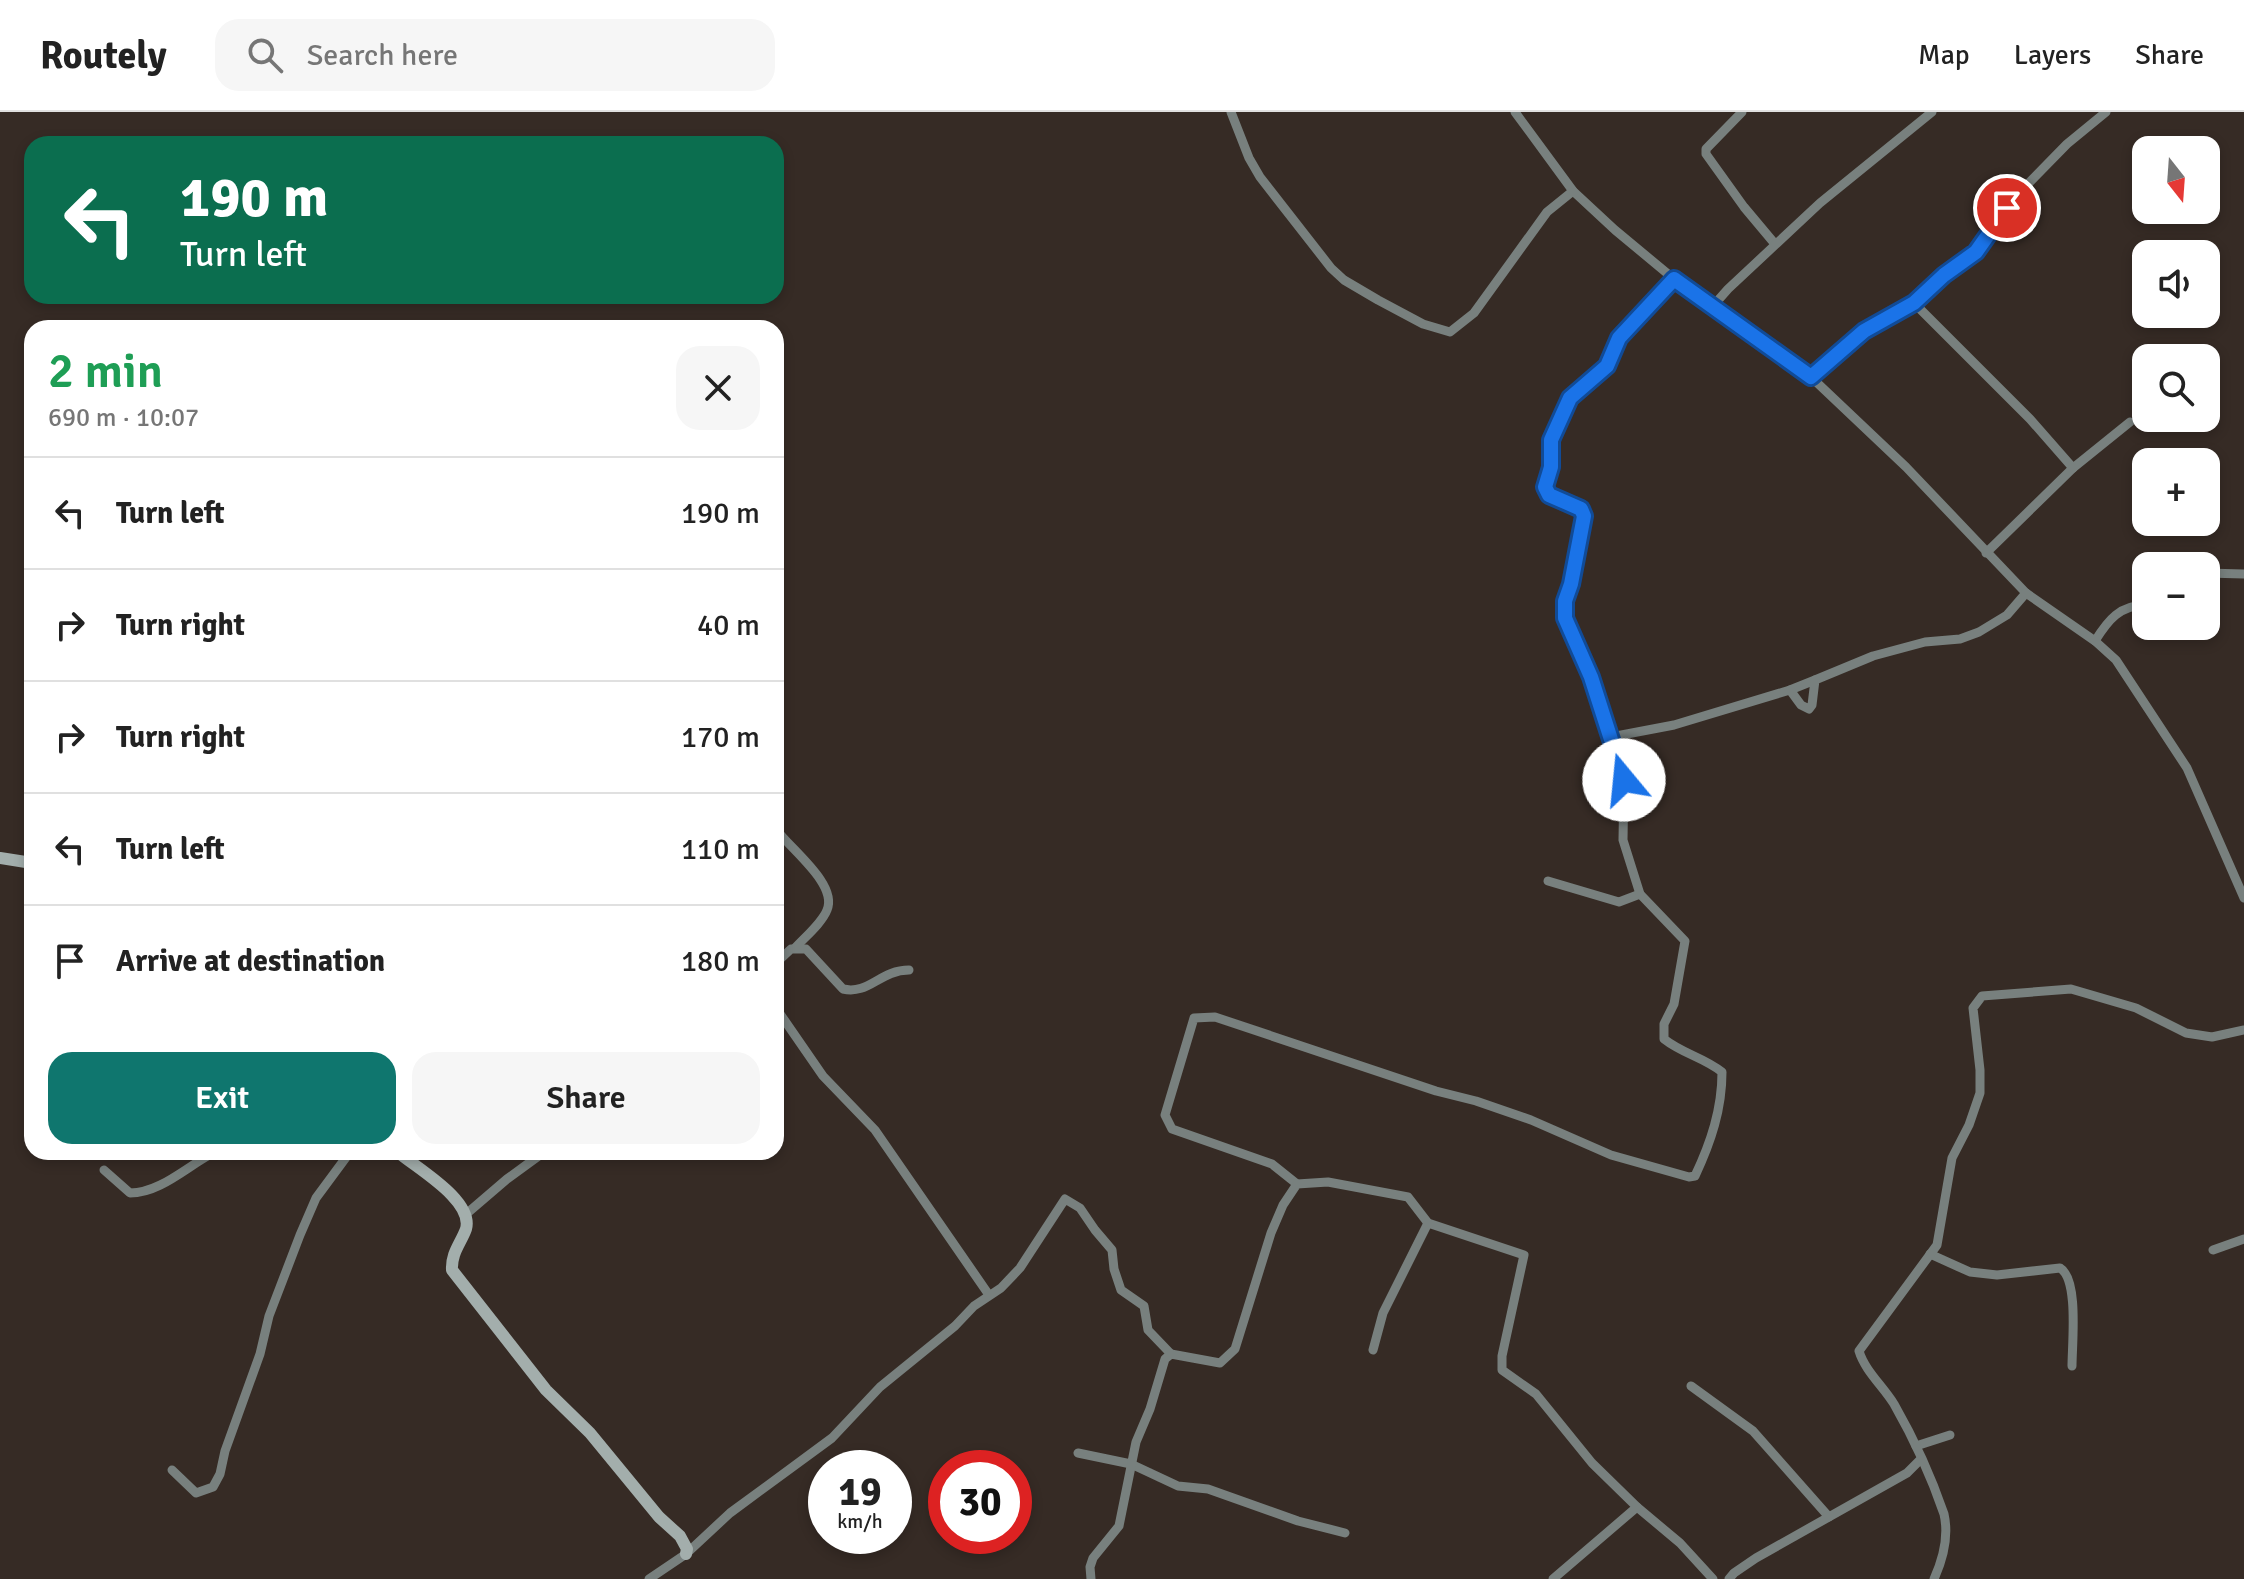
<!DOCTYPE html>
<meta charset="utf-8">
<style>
:root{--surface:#fff;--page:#f6f6f6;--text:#222;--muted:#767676;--line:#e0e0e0;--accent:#0f766e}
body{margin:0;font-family:Signika,sans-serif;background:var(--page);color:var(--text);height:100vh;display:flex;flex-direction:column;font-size:30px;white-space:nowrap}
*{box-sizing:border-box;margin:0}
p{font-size:26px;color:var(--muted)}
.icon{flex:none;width:44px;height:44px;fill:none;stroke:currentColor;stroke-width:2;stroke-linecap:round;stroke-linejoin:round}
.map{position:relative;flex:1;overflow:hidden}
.sheet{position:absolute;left:24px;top:208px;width:760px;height:840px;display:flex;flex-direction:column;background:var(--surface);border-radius:24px;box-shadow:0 4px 12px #0003}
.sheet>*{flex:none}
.banner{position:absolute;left:24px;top:24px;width:760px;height:168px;border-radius:24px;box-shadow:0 4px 12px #0003;background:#0b6e4f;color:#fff;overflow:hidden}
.needle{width:52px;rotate:163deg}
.fabs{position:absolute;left:2132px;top:24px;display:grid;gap:16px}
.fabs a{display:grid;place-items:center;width:88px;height:88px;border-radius:16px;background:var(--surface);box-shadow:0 4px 12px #0003;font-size:40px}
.speed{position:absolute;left:808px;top:1338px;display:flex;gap:16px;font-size:40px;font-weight:700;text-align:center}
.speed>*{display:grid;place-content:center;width:104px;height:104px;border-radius:50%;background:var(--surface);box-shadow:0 4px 12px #0003;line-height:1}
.speed small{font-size:20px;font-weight:400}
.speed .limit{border:12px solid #d22;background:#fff;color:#111}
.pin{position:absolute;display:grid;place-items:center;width:68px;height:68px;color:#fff;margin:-34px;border:4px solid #fff;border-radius:50%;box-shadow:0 2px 8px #0007}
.me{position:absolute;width:88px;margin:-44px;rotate:343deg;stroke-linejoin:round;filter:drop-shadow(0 0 6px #0008)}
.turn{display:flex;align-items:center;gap:28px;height:168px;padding:0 24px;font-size:36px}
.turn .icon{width:104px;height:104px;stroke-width:2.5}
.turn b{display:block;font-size:56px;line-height:68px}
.round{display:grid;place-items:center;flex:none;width:84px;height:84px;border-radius:24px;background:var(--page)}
.summary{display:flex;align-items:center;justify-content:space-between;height:136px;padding:0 24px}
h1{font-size:48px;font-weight:600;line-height:60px;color:#1e9e55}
.cta{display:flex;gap:16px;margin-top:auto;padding:16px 24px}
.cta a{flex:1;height:92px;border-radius:24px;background:var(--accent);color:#fff;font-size:32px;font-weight:600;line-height:92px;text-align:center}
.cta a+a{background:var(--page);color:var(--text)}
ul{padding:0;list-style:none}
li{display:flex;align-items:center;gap:24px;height:112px;padding:0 24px;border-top:2px solid var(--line)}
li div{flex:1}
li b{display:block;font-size:30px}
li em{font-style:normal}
header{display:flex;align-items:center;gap:48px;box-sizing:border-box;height:112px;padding:0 40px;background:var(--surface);border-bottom:2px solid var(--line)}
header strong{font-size:38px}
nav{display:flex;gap:44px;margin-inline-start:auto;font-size:28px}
.search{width:560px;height:72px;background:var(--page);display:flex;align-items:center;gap:20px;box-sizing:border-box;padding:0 28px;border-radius:24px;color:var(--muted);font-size:30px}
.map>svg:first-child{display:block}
</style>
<header>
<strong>Routely</strong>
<div class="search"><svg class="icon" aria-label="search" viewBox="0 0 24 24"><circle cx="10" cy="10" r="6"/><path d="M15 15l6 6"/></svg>Search here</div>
<nav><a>Map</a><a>Layers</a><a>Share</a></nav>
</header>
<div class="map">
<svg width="2244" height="1467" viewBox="0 0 2244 1467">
<rect width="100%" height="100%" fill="#362b25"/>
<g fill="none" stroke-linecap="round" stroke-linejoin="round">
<g stroke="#78807e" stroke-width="9">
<path d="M1231,0L1249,46L1260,65L1331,156L1344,168L1378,188L1423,212L1450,220L1474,201L1547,100L1573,79"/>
<path d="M1515,0L1573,79L1615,118L1674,167L1811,265L1906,355L2026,481L2095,529L2116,548L2187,656L2244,786"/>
<path d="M1742,0L1706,37V42L1744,95L1775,132"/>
<path d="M1914,191L1944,163L1976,140L2020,80L2067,32L2106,0"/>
<path d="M1713,194L1728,177L1820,91L1932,0"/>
<path d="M1811,265L1864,219L1914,191L2030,307L2073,356"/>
<path d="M1986,441L2073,356L2130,310"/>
<path d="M2206,461L2244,462"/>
<path d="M2095,529C2108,508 2120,493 2146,493"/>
<path d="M1790,578L1815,568"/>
<path d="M1611,625L1674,613L1790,578L1801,593L1809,597L1812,593L1815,568L1873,544L1925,530L1960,527L1979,520L2007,503L2026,481"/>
<path d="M776,717C790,737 838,772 827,798C822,811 805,825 795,836"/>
<path d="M1548,769L1619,790L1640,782"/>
<path d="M776,851L791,837H806L843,877C869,883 880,858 909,858"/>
<path d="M776,896L823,964L875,1018L989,1183"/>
<path d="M240,1040H245"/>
<path d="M104,1058L130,1081C161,1081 188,1053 215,1040"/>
<path d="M1297,1072L1272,1052L1172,1017L1165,1003L1194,906L1215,905L1436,979L1476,989L1531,1008L1611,1043L1689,1065L1695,1064C1711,1030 1722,997 1722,960C1703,945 1683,942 1664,927V912L1674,892L1685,829L1640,782L1623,728L1624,668L1591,565L1565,506V489L1571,472L1584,404L1581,397L1549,383L1545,375L1551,355V328L1570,286L1607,254L1619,226L1674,167"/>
<path d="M465,1103L507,1067L544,1040"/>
<path d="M2213,1138L2244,1127"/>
<path d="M1930,1142L1970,1160L1997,1163L2060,1156C2079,1167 2072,1232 2072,1254"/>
<path d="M1373,1238L1383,1201L1428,1111"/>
<path d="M1691,1274L1753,1319L1829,1405"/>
<path d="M1916,1334L1950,1323"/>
<path d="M1078,1341L1131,1352L1178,1374L1208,1377L1298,1409L1345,1421"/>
<path d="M172,1358L196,1381L213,1375L220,1362L225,1339L260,1242L269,1204L300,1123L316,1086L350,1040"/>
<path d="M649,1467L686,1442L730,1401L832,1326L880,1275L955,1214L974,1194L1001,1176L1020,1156L1065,1087L1080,1096L1095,1118L1112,1138L1114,1157L1121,1178L1144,1194L1148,1218L1171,1242"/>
<path d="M1091,1467L1090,1455L1093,1446L1119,1414L1136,1330L1150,1297L1165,1247L1171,1242L1220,1251L1235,1237L1271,1121L1283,1093L1297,1072L1328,1070L1408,1085L1428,1111L1524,1143L1502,1244V1258L1536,1282L1592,1351L1637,1395L1680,1431L1713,1467"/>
<path d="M1553,1467L1637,1395"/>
<path d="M1729,1467L1734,1461L1756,1446L1907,1361L1921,1347"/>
<path d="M1934,1467C1943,1447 1949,1424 1944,1402C1931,1364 1914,1327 1894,1292C1883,1274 1865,1259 1859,1239L1937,1133L1952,1046L1969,1013L1980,981V958L1973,896L1982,884L2071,877L2136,896L2186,921L2212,925L2244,918"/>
</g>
<g stroke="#a3aeac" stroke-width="12">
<path d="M0,746L32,751"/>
<path d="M398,1040C416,1056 474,1088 466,1117C461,1131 451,1141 452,1158L546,1278L590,1321L659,1405L680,1424L687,1437L686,1442"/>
</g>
</g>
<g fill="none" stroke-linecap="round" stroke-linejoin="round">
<g stroke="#114b97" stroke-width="20">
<path id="route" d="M1624,668L1591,565L1565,506V489L1571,472L1584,404L1581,397L1549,383L1545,375L1551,355V328L1570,286L1607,254L1619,226L1674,167L1811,265L1864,219L1914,191L1944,163L1976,140L2007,96"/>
</g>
<use href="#route" stroke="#1a73e8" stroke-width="14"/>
</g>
</svg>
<div class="fabs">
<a><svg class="needle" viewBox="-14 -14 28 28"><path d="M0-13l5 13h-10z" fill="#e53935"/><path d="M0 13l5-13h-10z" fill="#767676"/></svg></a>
<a><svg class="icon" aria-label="sound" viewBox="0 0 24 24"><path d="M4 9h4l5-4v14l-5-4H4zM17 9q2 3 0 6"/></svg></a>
<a><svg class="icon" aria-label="search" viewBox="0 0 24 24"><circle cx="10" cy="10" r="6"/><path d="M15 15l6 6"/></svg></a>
<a>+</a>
<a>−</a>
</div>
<div class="speed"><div>19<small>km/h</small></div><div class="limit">30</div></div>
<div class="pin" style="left:2007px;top:96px;background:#d93025"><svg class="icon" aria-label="arrive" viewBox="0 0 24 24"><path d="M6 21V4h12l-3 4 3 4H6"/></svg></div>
<svg class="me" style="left:1624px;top:668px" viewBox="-20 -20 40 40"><circle r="19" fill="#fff"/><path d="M0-13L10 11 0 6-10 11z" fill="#1a73e8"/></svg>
<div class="banner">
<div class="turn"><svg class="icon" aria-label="left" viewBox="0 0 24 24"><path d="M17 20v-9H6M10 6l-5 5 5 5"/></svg><div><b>190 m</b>Turn left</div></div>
</div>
<section class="sheet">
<div class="summary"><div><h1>2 min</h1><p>690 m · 10:07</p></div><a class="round"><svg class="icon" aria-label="close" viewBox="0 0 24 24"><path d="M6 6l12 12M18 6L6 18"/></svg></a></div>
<ul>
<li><svg class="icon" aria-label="left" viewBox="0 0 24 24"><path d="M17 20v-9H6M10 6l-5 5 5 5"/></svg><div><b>Turn left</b></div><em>190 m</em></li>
<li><svg class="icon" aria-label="right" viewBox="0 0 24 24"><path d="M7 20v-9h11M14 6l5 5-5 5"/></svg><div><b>Turn right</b></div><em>40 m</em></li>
<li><svg class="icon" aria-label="right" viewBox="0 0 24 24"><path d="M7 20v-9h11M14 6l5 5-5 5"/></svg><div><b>Turn right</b></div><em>170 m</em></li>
<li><svg class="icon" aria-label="left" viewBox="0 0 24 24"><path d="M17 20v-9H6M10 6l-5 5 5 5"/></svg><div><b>Turn left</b></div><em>110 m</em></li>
<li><svg class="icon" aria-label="arrive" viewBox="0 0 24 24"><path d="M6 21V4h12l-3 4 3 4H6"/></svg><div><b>Arrive at destination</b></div><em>180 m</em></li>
</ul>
<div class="cta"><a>Exit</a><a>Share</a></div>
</section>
</div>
